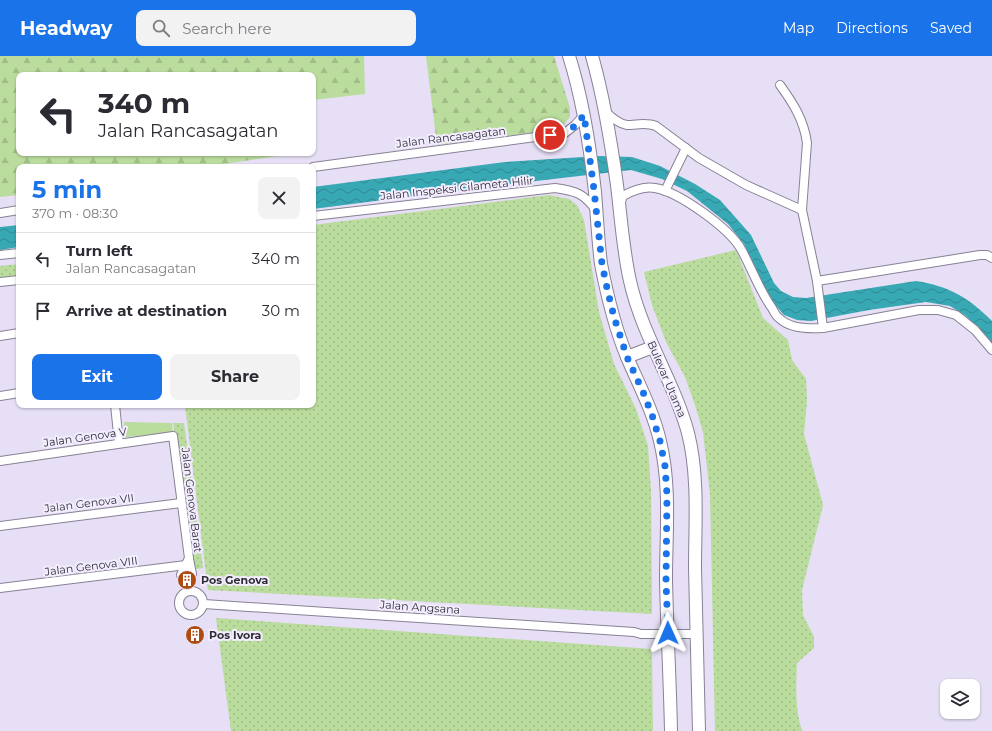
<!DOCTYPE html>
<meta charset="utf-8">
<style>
:root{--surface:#fff;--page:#f2f2f3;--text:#2b2b33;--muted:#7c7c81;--line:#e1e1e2;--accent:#1a73e8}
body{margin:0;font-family:Montserrat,sans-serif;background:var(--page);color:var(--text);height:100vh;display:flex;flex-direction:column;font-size:15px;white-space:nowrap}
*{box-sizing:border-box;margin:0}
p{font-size:13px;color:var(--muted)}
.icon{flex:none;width:22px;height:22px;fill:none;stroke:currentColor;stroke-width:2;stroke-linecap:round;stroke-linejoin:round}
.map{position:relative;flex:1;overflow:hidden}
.drawer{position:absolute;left:16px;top:108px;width:300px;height:244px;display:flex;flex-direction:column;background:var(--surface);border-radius:8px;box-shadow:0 1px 3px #0004}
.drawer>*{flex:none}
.hud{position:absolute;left:16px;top:16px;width:300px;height:84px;border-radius:8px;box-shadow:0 1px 3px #0004;background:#fff;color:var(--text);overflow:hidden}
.controls{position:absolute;left:940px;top:623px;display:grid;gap:8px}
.controls a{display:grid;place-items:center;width:40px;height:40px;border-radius:8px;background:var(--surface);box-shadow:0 1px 3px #0004;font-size:20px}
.pin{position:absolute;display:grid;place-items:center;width:34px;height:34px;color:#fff;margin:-17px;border:2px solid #fff;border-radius:50%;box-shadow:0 1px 4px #0007}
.me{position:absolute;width:44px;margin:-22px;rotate:359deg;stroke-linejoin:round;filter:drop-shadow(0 0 3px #0008)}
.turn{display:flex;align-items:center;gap:14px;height:84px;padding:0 16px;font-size:18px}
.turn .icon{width:52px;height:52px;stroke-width:2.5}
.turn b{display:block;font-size:28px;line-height:34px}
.round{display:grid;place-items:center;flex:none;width:42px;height:42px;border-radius:8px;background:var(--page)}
.summary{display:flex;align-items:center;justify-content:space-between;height:68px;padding:0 16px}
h1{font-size:24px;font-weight:700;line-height:30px;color:var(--accent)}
.action{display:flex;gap:8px;margin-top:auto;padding:8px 16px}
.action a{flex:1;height:46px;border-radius:8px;background:var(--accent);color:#fff;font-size:16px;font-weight:700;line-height:46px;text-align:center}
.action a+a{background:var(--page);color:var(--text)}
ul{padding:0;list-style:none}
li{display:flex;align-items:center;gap:12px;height:52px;padding:0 16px;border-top:1px solid var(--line)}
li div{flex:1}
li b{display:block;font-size:15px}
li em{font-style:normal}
header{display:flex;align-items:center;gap:24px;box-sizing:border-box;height:56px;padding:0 20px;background:var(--accent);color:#fff}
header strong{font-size:19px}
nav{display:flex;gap:22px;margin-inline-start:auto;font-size:14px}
.search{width:280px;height:36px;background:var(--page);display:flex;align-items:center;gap:10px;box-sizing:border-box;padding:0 14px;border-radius:8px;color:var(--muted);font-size:15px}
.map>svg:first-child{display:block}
</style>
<header>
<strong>Headway</strong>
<div class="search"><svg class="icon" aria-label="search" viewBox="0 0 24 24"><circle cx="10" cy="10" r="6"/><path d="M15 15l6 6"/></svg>Search here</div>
<nav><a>Map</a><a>Directions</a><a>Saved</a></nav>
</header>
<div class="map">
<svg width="992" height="675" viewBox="0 0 992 675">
<defs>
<pattern id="grass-dots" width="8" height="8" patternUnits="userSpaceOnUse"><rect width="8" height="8" fill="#badc9d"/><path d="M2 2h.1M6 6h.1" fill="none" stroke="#a0bd88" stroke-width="1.8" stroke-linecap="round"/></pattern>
<pattern id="forest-firs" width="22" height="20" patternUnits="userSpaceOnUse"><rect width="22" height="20" fill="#badc9d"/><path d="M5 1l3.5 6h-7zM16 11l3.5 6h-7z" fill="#a0bd88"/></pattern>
<pattern id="water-waves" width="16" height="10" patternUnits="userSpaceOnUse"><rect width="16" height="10" fill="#38a9b4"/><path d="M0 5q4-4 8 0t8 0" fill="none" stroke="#308a93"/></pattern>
</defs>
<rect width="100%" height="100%" fill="#e6dff5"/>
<g fill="url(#grass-dots)">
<path d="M549,139L569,143L577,149L584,164L599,256L614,308L636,353L648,390L651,434L652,558L208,534L185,349H313V169Z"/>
<path d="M736,194L763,262L788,284L792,304L806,323L807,345L804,378L823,449L802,534L803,559L814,581V592L797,607C796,630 795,653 802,675H715L710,438L703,376L695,349L685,321L666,286L652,249L644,216Z"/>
<path d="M19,208V220L0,223V210Z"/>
<path d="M173,367H184L203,512L196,513L193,503L185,440Z"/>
<path d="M216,562L652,593L653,675H231Z"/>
</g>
<g fill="url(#forest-firs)">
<path d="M0,0H364L365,38L313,44V19H19V97H297L204,111H19V139L0,141Z"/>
<path d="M426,0H554L570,52V61L560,73L437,89Z"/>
</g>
<path fill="#badc9d" d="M124,366L172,367L173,377L125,381Z"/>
<g fill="url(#water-waves)">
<path d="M599,100L632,101L660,110L695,128L720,144L751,179L774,227L781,235L793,241L806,242L916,225C949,230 969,242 992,265V288L966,260L950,250L926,246L869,254L811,265L797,264L784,259L770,243L761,226L744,188L728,168L687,135L662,123L631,114L492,130L313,153V131L505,106Z"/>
<path d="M19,169V191L0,194V171Z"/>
</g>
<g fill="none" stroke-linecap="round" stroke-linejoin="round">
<g stroke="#c2bbcf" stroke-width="8" stroke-dasharray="8 4" stroke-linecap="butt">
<path d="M192,518L193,529"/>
<path d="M181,519L183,530"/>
</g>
<g stroke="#888295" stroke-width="10">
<g id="street">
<path d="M780,29C793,47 804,64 807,87L802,154"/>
<path d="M605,55C611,61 619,68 627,69C637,69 646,66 656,70L699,102L746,129L802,154L817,225L823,272"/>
<path d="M313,111L565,77L575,69L584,59"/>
<path d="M665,135L686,92"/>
<path d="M620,148L623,140C632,135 644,130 655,132C679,136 729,172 741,193C752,213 759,234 772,252C774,256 776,260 779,262C790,273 809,273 823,272L919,254H938L956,259L975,274L992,294"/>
<path d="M0,157L19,154"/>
<path d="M313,160L555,132C576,135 583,137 596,154"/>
<path d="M0,199L19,197"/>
<path d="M817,225L980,199H987L992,202"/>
<path d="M0,226L19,224"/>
<path d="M0,280L19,277"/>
<path d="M0,340L19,337"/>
<path d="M115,349L119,387"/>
<path d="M0,405L173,380L189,502L181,519"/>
<path d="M0,470L181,447"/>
<path d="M189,503L192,518"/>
<path d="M0,532L186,509"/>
<circle cx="191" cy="547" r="12"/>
<path d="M204,548L634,576L641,578H697"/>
</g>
</g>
<g stroke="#888295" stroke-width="14">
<g id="secondary">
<path d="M569,0C583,44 590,90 595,136C597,160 598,184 601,208C607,239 615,272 627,301C639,329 653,355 660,385C671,430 666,477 666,523C667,574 670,624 671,675"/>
<path d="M592,0C604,42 611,86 617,129C621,162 623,194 630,225C642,279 674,325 688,377C699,420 695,469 695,512C696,566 698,621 699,675"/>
<path d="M627,301L653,291"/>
</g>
</g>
<use href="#street" stroke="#fff" stroke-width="8"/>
<use href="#secondary" stroke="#fff" stroke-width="12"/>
</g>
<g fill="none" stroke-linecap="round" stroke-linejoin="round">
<path stroke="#1a73e8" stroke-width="7" stroke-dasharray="0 12.6" d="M550,79C569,77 572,74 584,59L594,134L602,208L607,232L614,261L627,301L643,336L652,359L660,385L665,410L667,439L666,525L668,577"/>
</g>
<defs>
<g id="building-disc" transform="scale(1)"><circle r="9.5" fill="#ae4b13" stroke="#f3edff"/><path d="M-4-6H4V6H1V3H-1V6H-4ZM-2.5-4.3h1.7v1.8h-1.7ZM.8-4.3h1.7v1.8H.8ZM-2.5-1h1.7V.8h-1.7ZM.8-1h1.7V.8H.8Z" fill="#fff"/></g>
</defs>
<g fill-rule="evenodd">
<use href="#building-disc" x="187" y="524"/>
<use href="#building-disc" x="195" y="579"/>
</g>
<g text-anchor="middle" stroke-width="4" stroke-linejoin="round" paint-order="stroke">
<g font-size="11" fill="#302d35" stroke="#f3edff">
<text transform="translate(451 81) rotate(-7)" y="4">Jalan Rancasagatan</text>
<text transform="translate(457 132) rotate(-6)" y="4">Jalan Inspeksi Cilameta Hilir</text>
<text transform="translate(667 323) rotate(67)" y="4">Bulevar Utama</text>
<text transform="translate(85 381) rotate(-8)" y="4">Jalan Genova V</text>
<text transform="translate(192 444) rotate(83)" y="4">Jalan Genova Barat</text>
<text transform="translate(89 447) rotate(-7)" y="4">Jalan Genova VII</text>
<text transform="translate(91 510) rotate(-7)" y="4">Jalan Genova VIII</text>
<text transform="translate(420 551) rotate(4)" y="4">Jalan Angsana</text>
</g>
<g font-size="11" font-weight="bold" fill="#302d35" stroke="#f3edff" text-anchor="start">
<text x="201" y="528">Pos Genova</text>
<text x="209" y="583">Pos Ivora</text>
</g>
</g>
</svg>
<div class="controls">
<a><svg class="icon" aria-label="layers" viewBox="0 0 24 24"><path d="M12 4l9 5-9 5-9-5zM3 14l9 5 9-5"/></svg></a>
</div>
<div class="pin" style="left:550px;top:79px;background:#d93025"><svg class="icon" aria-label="arrive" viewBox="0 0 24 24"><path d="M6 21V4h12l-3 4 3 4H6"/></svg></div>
<svg class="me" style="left:668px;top:577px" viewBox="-20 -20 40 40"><path d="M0-17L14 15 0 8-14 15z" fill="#1a73e8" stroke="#fff" stroke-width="4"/></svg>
<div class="hud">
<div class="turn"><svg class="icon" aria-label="left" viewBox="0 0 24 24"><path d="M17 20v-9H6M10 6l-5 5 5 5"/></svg><div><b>340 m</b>Jalan Rancasagatan</div></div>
</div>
<section class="drawer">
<div class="summary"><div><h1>5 min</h1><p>370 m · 08:30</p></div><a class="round"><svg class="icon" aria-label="close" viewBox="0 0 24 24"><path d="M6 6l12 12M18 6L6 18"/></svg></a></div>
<ul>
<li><svg class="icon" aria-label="left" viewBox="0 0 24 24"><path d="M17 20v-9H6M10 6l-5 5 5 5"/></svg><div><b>Turn left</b><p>Jalan Rancasagatan</p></div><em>340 m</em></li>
<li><svg class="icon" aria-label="arrive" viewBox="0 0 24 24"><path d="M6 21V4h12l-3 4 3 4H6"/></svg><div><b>Arrive at destination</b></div><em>30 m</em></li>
</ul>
<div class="action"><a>Exit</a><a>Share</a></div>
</section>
</div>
